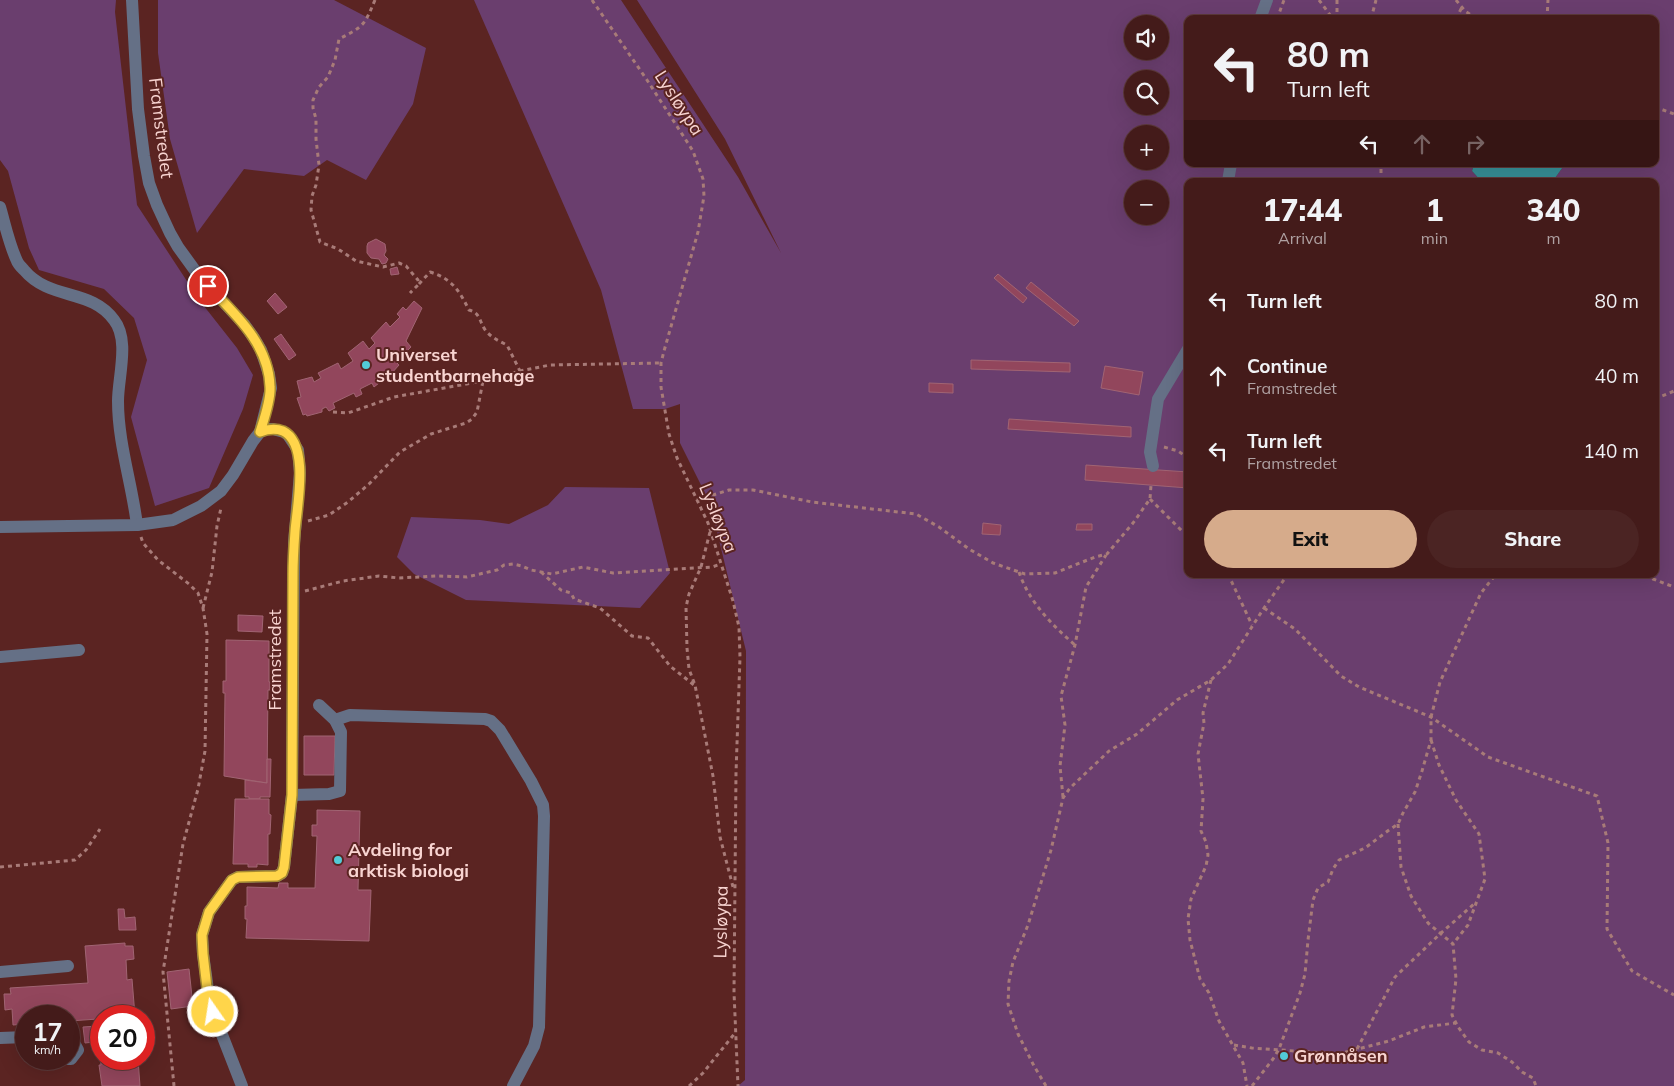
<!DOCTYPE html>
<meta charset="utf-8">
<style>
:root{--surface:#441b1a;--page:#4b2423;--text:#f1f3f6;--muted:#afa1a2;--line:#5c3939;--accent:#d6ab8b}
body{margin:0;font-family:Mulish,sans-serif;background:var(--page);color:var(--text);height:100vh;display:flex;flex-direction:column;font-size:19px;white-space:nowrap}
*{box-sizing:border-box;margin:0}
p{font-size:16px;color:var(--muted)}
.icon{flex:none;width:28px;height:28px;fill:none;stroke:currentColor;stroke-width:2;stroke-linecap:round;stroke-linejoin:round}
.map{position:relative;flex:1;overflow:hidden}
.sheet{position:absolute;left:1184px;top:178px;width:475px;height:400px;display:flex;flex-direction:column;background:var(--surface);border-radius:10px;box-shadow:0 5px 20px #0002,0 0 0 1px var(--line)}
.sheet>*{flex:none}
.banner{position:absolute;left:1184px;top:15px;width:475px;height:152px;border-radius:10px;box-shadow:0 5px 20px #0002,0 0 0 1px var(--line);background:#441b1a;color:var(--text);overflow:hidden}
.fabs{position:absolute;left:1124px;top:15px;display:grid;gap:10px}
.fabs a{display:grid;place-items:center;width:45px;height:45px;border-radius:50%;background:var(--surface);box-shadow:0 5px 20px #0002,0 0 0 1px var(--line);font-size:25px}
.speed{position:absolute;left:15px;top:1005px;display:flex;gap:10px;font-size:25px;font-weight:700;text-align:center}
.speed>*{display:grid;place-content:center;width:65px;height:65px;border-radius:50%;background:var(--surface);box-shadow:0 5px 20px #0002,0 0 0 1px var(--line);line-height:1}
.speed small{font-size:12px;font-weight:400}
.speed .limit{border:8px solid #d22;background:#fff;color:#111}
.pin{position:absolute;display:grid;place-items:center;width:42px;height:42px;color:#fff;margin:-21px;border:2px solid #fff;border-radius:50%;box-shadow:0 1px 5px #0007}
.me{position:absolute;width:55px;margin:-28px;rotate:347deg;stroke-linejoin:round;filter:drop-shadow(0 0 4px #0008)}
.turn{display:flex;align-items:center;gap:18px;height:105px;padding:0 20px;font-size:22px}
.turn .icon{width:65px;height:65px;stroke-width:2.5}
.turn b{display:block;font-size:35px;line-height:42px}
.lanes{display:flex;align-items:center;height:48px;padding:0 20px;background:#0003;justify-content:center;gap:25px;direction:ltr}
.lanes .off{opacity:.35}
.eta{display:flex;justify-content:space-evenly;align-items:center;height:85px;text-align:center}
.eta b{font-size:30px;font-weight:800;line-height:35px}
.action{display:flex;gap:10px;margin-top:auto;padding:10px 20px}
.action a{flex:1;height:58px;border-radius:30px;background:var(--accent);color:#111;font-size:20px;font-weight:800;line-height:58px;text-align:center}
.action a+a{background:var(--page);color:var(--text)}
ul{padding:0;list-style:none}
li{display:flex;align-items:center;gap:15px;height:75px;padding:0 20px}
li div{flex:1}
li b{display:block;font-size:19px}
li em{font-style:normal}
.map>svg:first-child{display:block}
</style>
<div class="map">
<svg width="1674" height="1086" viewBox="0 0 1674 1086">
<rect width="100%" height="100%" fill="#5b2422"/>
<g fill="#6a3e6e" fill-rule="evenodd">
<path d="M0,0H116L115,12L137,205L200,301L237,348L253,375L243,409L209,488L155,506L131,417L147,360L134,318L104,289L39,270L29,248L8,171L0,160Z"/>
<path d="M158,0H334L426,48L413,104L366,180L327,160L304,176L244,169L197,233L170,139L158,53Z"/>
<path d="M474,0H621L738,177L781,253L725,139L637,0H1674V1086H738L745,1080L746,651L710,503L680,443V404L665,409H633L601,290ZM1188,19H1655V164H1565L1553,181H1655V574H1188V181H1481L1472,171L1474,164H1188ZM1132,24H1160V51H1132ZM1132,79H1160V106H1132ZM1132,134H1160V161H1132ZM1132,189H1160V216H1132Z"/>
<path d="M565,487L649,488L670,573L640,608L466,600L414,574L397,557L411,517L480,520L509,524L548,505Z"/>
</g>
<path fill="#379098" d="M1474,164H1565L1553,181H1481L1472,171Z"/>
<g fill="#92465c" stroke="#a16473">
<path d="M376,239L385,244L386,251L384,255L388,259L386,263L382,264L379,259L371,258L367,253V246L368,243Z"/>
<path d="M397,267L399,274L391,275L390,269Z"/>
<path d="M998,274L1027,298L1023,303L994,278Z"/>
<path d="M1031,282L1079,321L1074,326L1026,288Z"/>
<path d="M275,293L287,307L278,314L267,301Z"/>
<path d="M414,301L422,308L406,341L411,347L396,362L399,365L391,374L388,371L387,372L389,375L374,387L372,383L360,389L362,394L356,397L354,393L333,403L335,408L329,411L326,407L322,409V412L307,416L306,414L303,415L297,398L301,397L297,381L312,377L314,382L321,378L318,373L338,363L341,369L353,361L348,353L363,341L369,349L375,343L371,338L386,322L390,327L400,317L397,314L403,307L406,310Z"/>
<path d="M281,334L296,355L289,360L274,339Z"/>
<path d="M971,360L1070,363V372L971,369Z"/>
<path d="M1105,366L1143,372L1139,395L1101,388Z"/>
<path d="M929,383L953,384V393L929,392Z"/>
<path d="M1009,419L1131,427V437L1008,429Z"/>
<path d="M1086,465L1188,472V488L1085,480Z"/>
<path d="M983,523L1001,525L1000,535L982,534Z"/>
<path d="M1077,524H1092V530H1076Z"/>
<path d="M238,615L263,616L262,632L238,631Z"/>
<path d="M226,640L269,641V682H270V690H268L267,783L224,776L225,693H223V681H226Z"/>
<path d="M304,736H335L334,775H304Z"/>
<path d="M267,759H271L270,797H260V799H249V797H245V780L267,783Z"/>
<path d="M235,799H269V814L271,815L270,834H268V865L257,864V867H248V864H233Z"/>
<path d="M317,810L360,811L358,890H371L369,941L246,938L247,919H245V906H247V887L278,888L279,883H288V888H315L317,836H312V825H317Z"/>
<path d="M118,909H124L125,918L135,917L136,930H119Z"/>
<path d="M125,943V946H133L134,959L126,960L127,980L132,979L135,1016H138H101V1059H138L140,1086H102L99,1065H101L99,1037H94V1042L85,1043L83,1027L98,1026V1019L69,1021V1016H26V1024L13,1025L12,1009L5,1010L4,994H11L10,988L88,983L85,946Z"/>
<path d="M189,969L193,1006L171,1009L167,972Z"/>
</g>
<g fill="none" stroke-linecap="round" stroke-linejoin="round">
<g stroke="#a87b78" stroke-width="3" stroke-dasharray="4 4" stroke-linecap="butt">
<path d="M375,0C364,26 364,26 339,39L335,60L328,77L319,87L313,100V108L316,119V139L319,165L316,185L312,196L311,210L320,242L338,249L356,261L383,267L399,263L406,266L418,280V285L410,293"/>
<path d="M592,0L647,80L693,151L703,179L704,196L698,232L664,351L661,363V387L669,434L677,458L708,523L733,601L739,627L740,657L736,773L734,992L738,1086"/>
<path d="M1319,0L1333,19"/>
<path d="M1337,0V19"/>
<path d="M1456,0L1465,11L1477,19"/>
<path d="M1277,19L1284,0"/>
<path d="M1371,19L1376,0"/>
<path d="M1456,19L1462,7"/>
<path d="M1547,19L1548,0"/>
<path d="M1655,107L1674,114"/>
<path d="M1381,181V164"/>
<path d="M419,284L430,272C452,279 459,290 469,310C481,313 479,322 486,331C492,338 499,341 507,345L520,371"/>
<path d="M1655,399L1674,391"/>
<path d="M333,412L348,413L394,397L483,381L520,371L550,365L661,363"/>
<path d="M1164,447L1178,451L1188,458"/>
<path d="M1150,499L1188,537"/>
<path d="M697,500L729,490H753L812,502L916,514L939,527L969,549L993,563L1025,574L1055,573L1095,557L1107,554L1133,523L1150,499L1151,485"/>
<path d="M308,521L329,515L348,502L369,484L400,452L431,434L466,423L472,419L477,412L483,381"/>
<path d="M710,532L701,567L689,594L686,607L687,648L689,669L695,685L713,776L720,837L733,887"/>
<path d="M141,537L143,543L158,560L189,584L198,593L203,608L207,634L205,751L198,789L183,844L163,972L174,1086"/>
<path d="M541,572L561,590L571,593L574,599L600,608L632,636L648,638L670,666L694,685"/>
<path d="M1019,572C1029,602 1052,625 1075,645"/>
<path d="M1228,574L1252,625"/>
<path d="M1646,574L1653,579L1674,587"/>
<path d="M305,591L343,581L379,576L399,578L437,576L467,577L497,570L504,565L513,564L522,566L531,570L552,574L583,567L613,573L712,567L721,564"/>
<path d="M203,608L212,572L217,526L221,508"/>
<path d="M1264,608L1295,629L1341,676L1359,687L1431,717L1488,757L1597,796L1608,843L1607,929L1632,971L1674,995"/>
<path d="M1211,680L1203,713L1204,723L1198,754L1203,799L1201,831L1206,842L1208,855L1206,866L1191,899L1188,919L1190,940L1200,979L1209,993L1219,1021L1243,1063L1247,1086"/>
<path d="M1431,740L1439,765L1456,800L1479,834L1485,879L1468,925L1453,944"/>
<path d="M1063,797L1060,766L1065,725L1061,696L1075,645L1086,587L1106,555"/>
<path d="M1398,824L1401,867L1411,896L1428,923L1453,944L1456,979L1452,1015L1458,1027L1469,1042L1482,1050L1498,1053L1512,1062L1522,1072L1533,1078L1536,1086"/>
<path d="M0,867L75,860L86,850L100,829"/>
<path d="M1234,1045L1252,1048L1338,1054L1389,1041L1424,1027L1456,1023"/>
<path d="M1357,1049L1395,977L1441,933L1474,904"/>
<path d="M689,1086L703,1073L735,1033"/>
<path d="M1046,1086L1034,1066L1018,1034L1008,1004L1009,981L1013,962L1028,925L1051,850L1063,798L1070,788L1109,751L1137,734L1177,700L1211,680L1228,664L1264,608L1288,574"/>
<path d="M1252,1086L1273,1059L1279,1049L1300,993L1305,974L1308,940L1313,900L1318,888L1328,882L1333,869L1339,860L1365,848L1389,830L1398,824L1403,813L1415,792L1422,771L1431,740V717L1440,682L1481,593L1496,574"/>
</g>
<g stroke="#657086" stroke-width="12">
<path d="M132,0L138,109L144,156L149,183L157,205L170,233L178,247L199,276L244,324L254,338L261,350L269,374L271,388L260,432"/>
<path d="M1260,19L1267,0"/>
<path d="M1228,181L1231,164"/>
<path d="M0,207C5,224 9,244 17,261C18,264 21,267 24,270C50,301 91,288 114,320C130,340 118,377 118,401C118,443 132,484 137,525"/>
<path d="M1153,466L1150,452L1158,399L1188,349"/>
<path d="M0,527L137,525L173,520L201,506L221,491L233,475L253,441L260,432L268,429H273L284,432L288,435L298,450L300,473L294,543L292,795L284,867L282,873L277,876L238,877L232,880L209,912L202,935L203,954L210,1004L242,1086"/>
<path d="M0,657L79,650"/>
<path d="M335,720L350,715L485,719L491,721L500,730L531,781L543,805L544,816L539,1027L534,1046L513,1086"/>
<path d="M292,795L329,794L340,791L341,732L335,720L319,705"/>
<path d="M0,972L68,966"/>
<path d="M0,1038L26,1037"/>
<path d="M58,1059H71L78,1050L73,1041L69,1039"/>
</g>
</g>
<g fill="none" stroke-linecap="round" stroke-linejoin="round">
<g stroke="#a68a30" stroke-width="12">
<path id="route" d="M208,286C235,314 269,344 270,387C271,400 264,419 260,432C268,429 275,428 283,431C310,444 297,506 295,531C294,545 293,559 293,574L292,795L284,867L282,873L277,876L238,877L232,880L209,912L202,935L203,954L207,988L213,1012"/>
</g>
<use href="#route" stroke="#ffd54a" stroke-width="9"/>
</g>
<g fill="#52cbd7" stroke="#5b2422" stroke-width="2">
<circle cx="366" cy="365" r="5"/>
<circle cx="338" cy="860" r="5"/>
<circle cx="1284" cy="1056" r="5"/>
</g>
<g text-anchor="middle" stroke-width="4" stroke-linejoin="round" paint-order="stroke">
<g font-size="18" fill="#f8d4d1" stroke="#5b2422">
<text transform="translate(679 103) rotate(57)" y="6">Lysløypa</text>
<text transform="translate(161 128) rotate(83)" y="6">Framstredet</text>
<text transform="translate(718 518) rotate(68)" y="6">Lysløypa</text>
<text transform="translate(275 660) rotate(-90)" y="6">Framstredet</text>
<text transform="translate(721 922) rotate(-89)" y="6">Lysløypa</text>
</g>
<g font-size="18" font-weight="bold" fill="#f8d4d1" stroke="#5b2422" text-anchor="start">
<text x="376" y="361">Universet<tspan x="376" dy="21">studentbarnehage</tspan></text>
<text x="348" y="856">Avdeling for<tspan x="348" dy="21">arktisk biologi</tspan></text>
<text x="1294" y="1062">Grønnåsen</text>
</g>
</g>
</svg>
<div class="fabs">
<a><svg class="icon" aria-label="sound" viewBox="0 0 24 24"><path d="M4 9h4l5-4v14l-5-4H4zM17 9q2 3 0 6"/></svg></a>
<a><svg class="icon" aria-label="search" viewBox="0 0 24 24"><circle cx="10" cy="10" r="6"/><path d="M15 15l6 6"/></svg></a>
<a>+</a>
<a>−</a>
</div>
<div class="speed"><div>17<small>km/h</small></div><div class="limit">20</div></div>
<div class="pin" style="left:208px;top:286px;background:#d93025"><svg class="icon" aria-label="arrive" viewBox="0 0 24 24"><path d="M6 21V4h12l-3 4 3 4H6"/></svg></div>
<svg class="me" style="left:213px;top:1012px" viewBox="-20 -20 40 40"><circle r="17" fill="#ffd54a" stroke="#fff" stroke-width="3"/><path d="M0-11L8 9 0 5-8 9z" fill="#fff"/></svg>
<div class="banner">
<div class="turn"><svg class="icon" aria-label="left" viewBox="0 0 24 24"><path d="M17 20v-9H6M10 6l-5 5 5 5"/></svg><div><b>80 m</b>Turn left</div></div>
<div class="lanes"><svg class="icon" aria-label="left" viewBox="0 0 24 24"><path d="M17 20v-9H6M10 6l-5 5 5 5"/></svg><svg class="icon off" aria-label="ahead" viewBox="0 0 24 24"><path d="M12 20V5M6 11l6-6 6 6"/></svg><svg class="icon off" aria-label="right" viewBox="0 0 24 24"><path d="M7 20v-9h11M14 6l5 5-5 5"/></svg></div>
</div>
<section class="sheet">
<div class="eta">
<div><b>17:44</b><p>Arrival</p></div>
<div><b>1</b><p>min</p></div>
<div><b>340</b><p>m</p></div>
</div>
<ul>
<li><svg class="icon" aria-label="left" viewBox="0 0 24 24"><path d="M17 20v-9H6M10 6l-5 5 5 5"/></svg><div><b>Turn left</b></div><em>80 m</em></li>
<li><svg class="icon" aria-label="ahead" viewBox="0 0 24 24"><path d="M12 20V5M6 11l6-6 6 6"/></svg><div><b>Continue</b><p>Framstredet</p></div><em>40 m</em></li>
<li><svg class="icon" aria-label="left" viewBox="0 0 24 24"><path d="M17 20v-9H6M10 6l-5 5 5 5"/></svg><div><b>Turn left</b><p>Framstredet</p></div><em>140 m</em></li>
</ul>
<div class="action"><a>Exit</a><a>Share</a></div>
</section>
</div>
